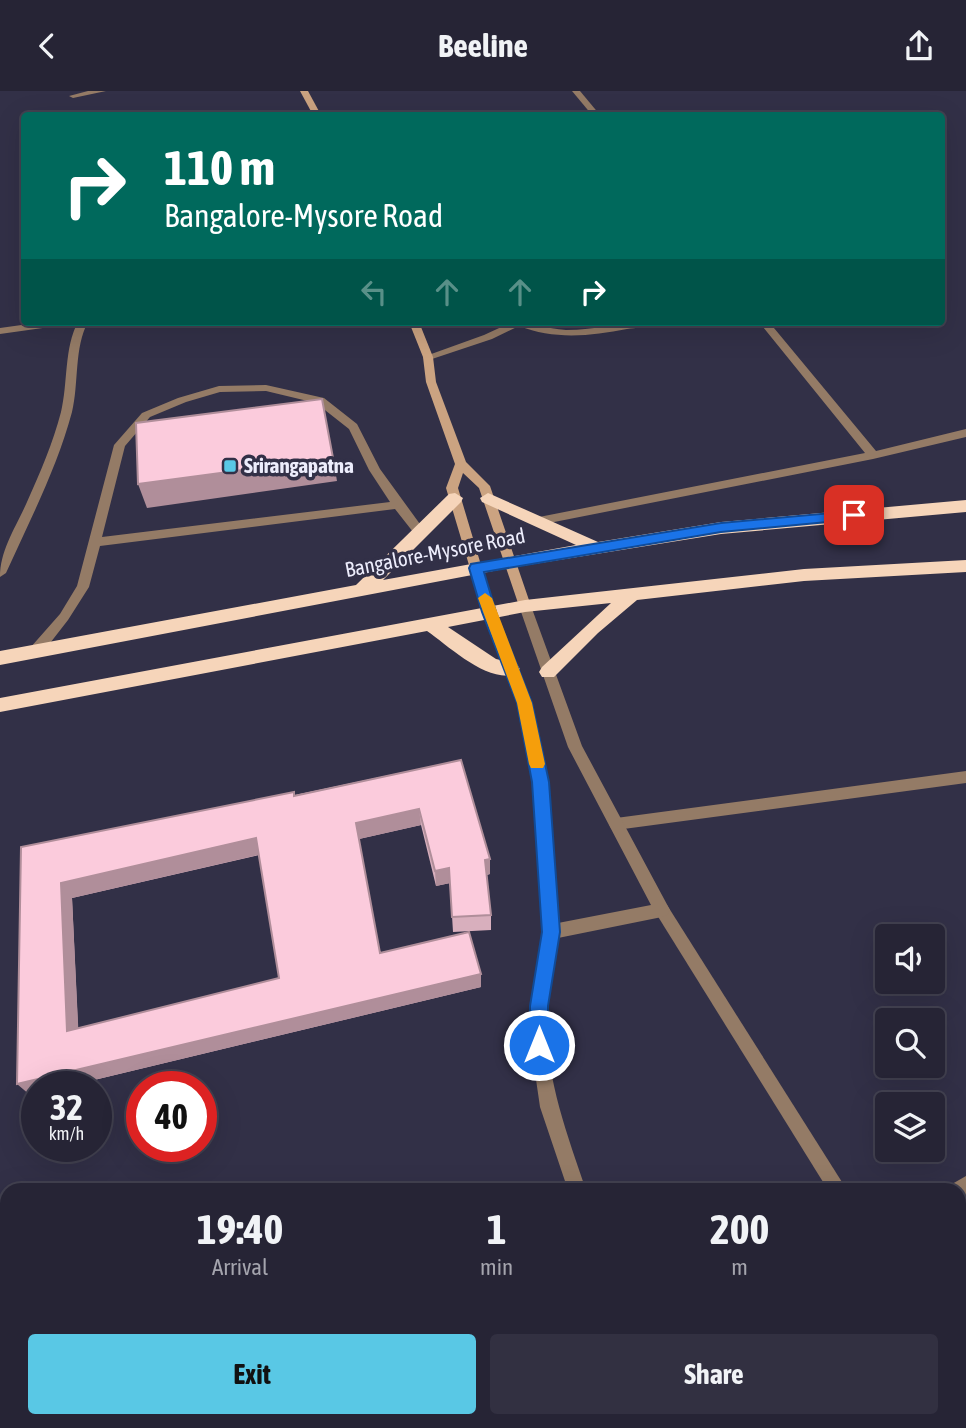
<!DOCTYPE html>
<style>
:root{--surface:#262435;--page:#323041;--text:#f1f3f6;--muted:#a4a4ad;--line:#424150;--accent:#59c8e5}
body{margin:0;font-family:"Asap Condensed",sans-serif;background:var(--page);color:var(--text);height:100vh;display:flex;flex-direction:column;font-size:26px;white-space:nowrap}
*{box-sizing:border-box;margin:0}
p{font-size:23px;color:var(--muted)}
.icon{flex:none;width:38px;height:38px;fill:none;stroke:currentColor;stroke-width:2;stroke-linecap:round;stroke-linejoin:round}
.map{position:relative;flex:1;overflow:hidden}
.details{position:absolute;left:0px;top:1092px;width:966px;height:245px;display:flex;flex-direction:column;background:var(--surface);border-radius:21px 21px 0 0;box-shadow:0 7px 28px #0002,0 0 0 2px var(--line)}
.details>*{flex:none}
.hud{position:absolute;left:21px;top:21px;width:924px;height:214px;border-radius:7px;box-shadow:0 7px 28px #0002,0 0 0 2px var(--line);background:#00695c;color:#fff;overflow:hidden}
.controls{position:absolute;left:875px;top:833px;display:grid;gap:14px}
.controls a{display:grid;place-items:center;width:70px;height:70px;border-radius:7px;background:var(--surface);box-shadow:0 7px 28px #0002,0 0 0 2px var(--line);font-size:35px}
.speed{position:absolute;left:21px;top:980px;display:flex;gap:14px;font-size:35px;font-weight:700;text-align:center}
.speed>*{display:grid;place-content:center;width:91px;height:91px;border-radius:50%;background:var(--surface);box-shadow:0 7px 28px #0002,0 0 0 2px var(--line);line-height:1}
.speed small{font-size:18px;font-weight:400}
.speed .limit{border:10px solid #d22;background:#fff;color:#111}
.pin{position:absolute;display:grid;place-items:center;width:60px;height:60px;color:#fff;margin:-30px;border-radius:14px;box-shadow:0 4px 10px #0006}
.me{position:absolute;width:77px;margin:-38px;rotate:0deg;stroke-linejoin:round;filter:drop-shadow(0 0 5px #0008)}
.turn{display:flex;align-items:center;gap:24px;height:147px;padding:0 28px;font-size:32px}
.turn .icon{width:91px;height:91px;stroke-width:2.5}
.turn b{display:block;font-size:49px;line-height:60px}
.lanes{display:flex;align-items:center;height:66px;padding:0 28px;background:#0003;justify-content:center;gap:35px;direction:ltr}
.lanes .off{opacity:.35}
.eta{display:flex;justify-content:space-evenly;align-items:center;height:119px;text-align:center}
.eta b{font-size:42px;font-weight:700;line-height:49px}
.cta{display:flex;gap:14px;margin-top:auto;padding:14px 28px}
.cta a{flex:1;height:80px;border-radius:7px;background:var(--accent);color:#111;font-size:28px;font-weight:700;line-height:80px;text-align:center}
.cta a+a{background:var(--page);color:var(--text)}
header{display:flex;justify-content:space-between;align-items:center;height:91px;padding:0 28px;background:var(--surface);font-size:32px;font-weight:700}
.map>svg:first-child{display:block}
</style>
<header><svg class="icon" aria-label="back" viewBox="0 0 24 24"><path d="M15 5l-7 7 7 7"/></svg>Beeline<svg class="icon" aria-label="share" viewBox="0 0 24 24"><path d="M12 15V3M7 8l5-5 5 5M5 13v7h14v-7"/></svg></header>
<div class="map">
<svg width="966" height="1337" viewBox="0 0 966 1337">
<rect width="100%" height="100%" fill="#323047"/>
<g fill="none" stroke-linecap="round" stroke-linejoin="round">
<g fill="#947b66" fill-rule="evenodd">
<path d="M88,0H106L73,7L69,5Z"/>
<path d="M512,231C530,231 547,238 566,239C595,239 624,231 653,231C646,236 636,237 627,238C591,245 554,249 519,235L492,248L432,268H424L423,266L484,244Z"/>
<path d="M266,294L324,307L357,333L380,378L425,440V446H417L395,418L100,455L89,496L68,529L40,565H30L28,561L30,557L60,523L77,495L114,354L142,322L178,307L219,295ZM266,300L316,312L349,338L369,379L390,411L102,446L125,355L150,326L186,311L220,301Z"/>
</g>
<g fill="#947b66" fill-rule="evenodd">
<path d="M43,231H69L64,234L0,243V237Z"/>
<path d="M78,231H88C74,256 79,293 72,321C57,377 30,429 6,482L0,486C0,459 16,436 27,411C40,382 53,352 61,321C68,293 64,256 78,231Z"/>
<path d="M966,680V692L616,739L611,737L609,733L611,729L616,727Z"/>
<path d="M662,812L667,814L847,1099H828L657,824L654,819L657,814Z"/>
<path d="M966,1085V1104L959,1108V1099H949L952,1093Z"/>
</g>
<g fill="#947b66" fill-rule="evenodd">
<path d="M572,0H580L600,24H592Z"/>
<path d="M759,231H769L876,360L966,338V346L873,368L539,434L535,433L533,430L539,426L865,362Z"/>
<path d="M525,510L531,515L582,655L670,819L667,824L662,826L558,847C554,870 549,893 547,916C543,980 566,1040 586,1099H568L540,1016L531,954V915L543,841L534,691L518,612L483,521L485,518L489,516L495,521L532,612L548,691L558,832L651,814L568,656L519,515Z"/>
<path d="M664,1330H684L687,1337H667Z"/>
</g>
<g fill="#cba381" fill-rule="evenodd">
<path d="M300,0H308L321,24H313Z"/>
<path d="M409,231H419L433,266L436,291L466,371L490,395L531,515L529,518H521L519,515L479,397L463,382L458,397L495,521L489,526L483,521L446,397L455,373L426,291L423,266Z"/>
</g>
<g fill="#f6d5ba" fill-rule="evenodd">
<path d="M455,402L463,407L461,411L383,489L576,454L482,411L480,407L488,402L598,451L721,431L966,409V421L721,443L509,477L0,574V560L356,494L449,403Z"/>
<path d="M966,469V481L804,490L637,509L598,542L554,586H542L539,581L542,576L611,512L525,521L448,536L496,568L517,573L520,578L517,583C488,593 450,556 427,540L0,621V607L525,509L804,478Z"/>
</g>
</g>
<path fill="#d8afbd" fill-rule="evenodd" d="M461,669L490,768V783L487,784L491,824V839L453,841L450,792L436,795L421,734L359,748L380,862L481,896L65,996H37L30,1004L21,756L295,704ZM259,764L279,887L78,937L72,807Z"/>
<g fill="#b08e9a">
<path d="M333,367L337,390L147,417L138,393Z"/>
<path d="M419,718L421,734L359,748L356,732Z"/>
<path d="M256,747L262,763L72,807L79,952L67,940L61,792Z"/>
<path d="M490,768V783L485,784V769Z"/>
<path d="M449,777L450,792L436,795L435,780Z"/>
<path d="M481,883V896L65,996H37V1003L30,1004L17,993Z"/>
</g>
<g fill="#fbcbdc" stroke="#b08e9a" stroke-width="2" fill-rule="evenodd">
<path d="M322,308L333,367L138,393L136,332Z"/>
<path d="M461,669L490,768L485,769L491,824L452,826L449,777L435,780L419,718L356,732L380,862L469,841L481,883L17,993L21,756L294,701V705ZM256,747L279,887L67,940L61,792Z"/>
</g>
<path fill="#1a73e8" stroke="#114b97" stroke-width="2" d="M854,420L861,424L859,428L721,441L484,481L496,521L532,612L549,691L560,841L548,915V954L546,961L539,963L532,961L530,954V915L542,841L532,691L517,612L482,521L469,477L471,473L721,432Z"/>
<path fill="#f59e0b" d="M485,502L492,507L532,612L545,673L543,677H531L529,673L517,612L478,507Z"/>
<rect fill="#59c8e5" stroke="#323047" stroke-width="2.5" x="223" y="368" width="14" height="14" rx="3.5"/>
<g text-anchor="middle" stroke-width="7" stroke-linejoin="round" paint-order="stroke">
<g font-size="21" font-weight="bold" fill="#ededfc" stroke="#323047" text-anchor="start">
<text x="244" y="382">Srirangapatna</text>
</g>
<g font-size="21" fill="#ededfc" stroke="#323047">
<text transform="translate(435 462) rotate(-11)" y="7">Bangalore-Mysore Road</text>
</g>
</g>
</svg>
<div class="controls">
<a><svg class="icon" aria-label="sound" viewBox="0 0 24 24"><path d="M4 9h4l5-4v14l-5-4H4zM17 9q2 3 0 6"/></svg></a>
<a><svg class="icon" aria-label="search" viewBox="0 0 24 24"><circle cx="10" cy="10" r="6"/><path d="M15 15l6 6"/></svg></a>
<a><svg class="icon" aria-label="layers" viewBox="0 0 24 24"><path d="M12 4l9 5-9 5-9-5zM3 14l9 5 9-5"/></svg></a>
</div>
<div class="speed"><div>32<small>km/h</small></div><div class="limit">40</div></div>
<div class="pin" style="left:854px;top:424px;background:#d93025"><svg class="icon" aria-label="arrive" viewBox="0 0 24 24"><path d="M6 21V4h12l-3 4 3 4H6"/></svg></div>
<svg class="me" style="left:539px;top:954px" viewBox="-20 -20 40 40"><circle r="17" fill="#1a73e8" stroke="#fff" stroke-width="3"/><path d="M0-11L8 9 0 5-8 9z" fill="#fff"/></svg>
<div class="hud">
<div class="turn"><svg class="icon" aria-label="right" viewBox="0 0 24 24"><path d="M7 20v-9h11M14 6l5 5-5 5"/></svg><div><b>110 m</b>Bangalore-Mysore Road</div></div>
<div class="lanes"><svg class="icon off" aria-label="left" viewBox="0 0 24 24"><path d="M17 20v-9H6M10 6l-5 5 5 5"/></svg><svg class="icon off" aria-label="ahead" viewBox="0 0 24 24"><path d="M12 20V5M6 11l6-6 6 6"/></svg><svg class="icon off" aria-label="ahead" viewBox="0 0 24 24"><path d="M12 20V5M6 11l6-6 6 6"/></svg><svg class="icon" aria-label="right" viewBox="0 0 24 24"><path d="M7 20v-9h11M14 6l5 5-5 5"/></svg></div>
</div>
<section class="details">
<div class="eta">
<div><b>19:40</b><p>Arrival</p></div>
<div><b>1</b><p>min</p></div>
<div><b>200</b><p>m</p></div>
</div>
<div class="cta"><a>Exit</a><a>Share</a></div>
</section>
</div>
